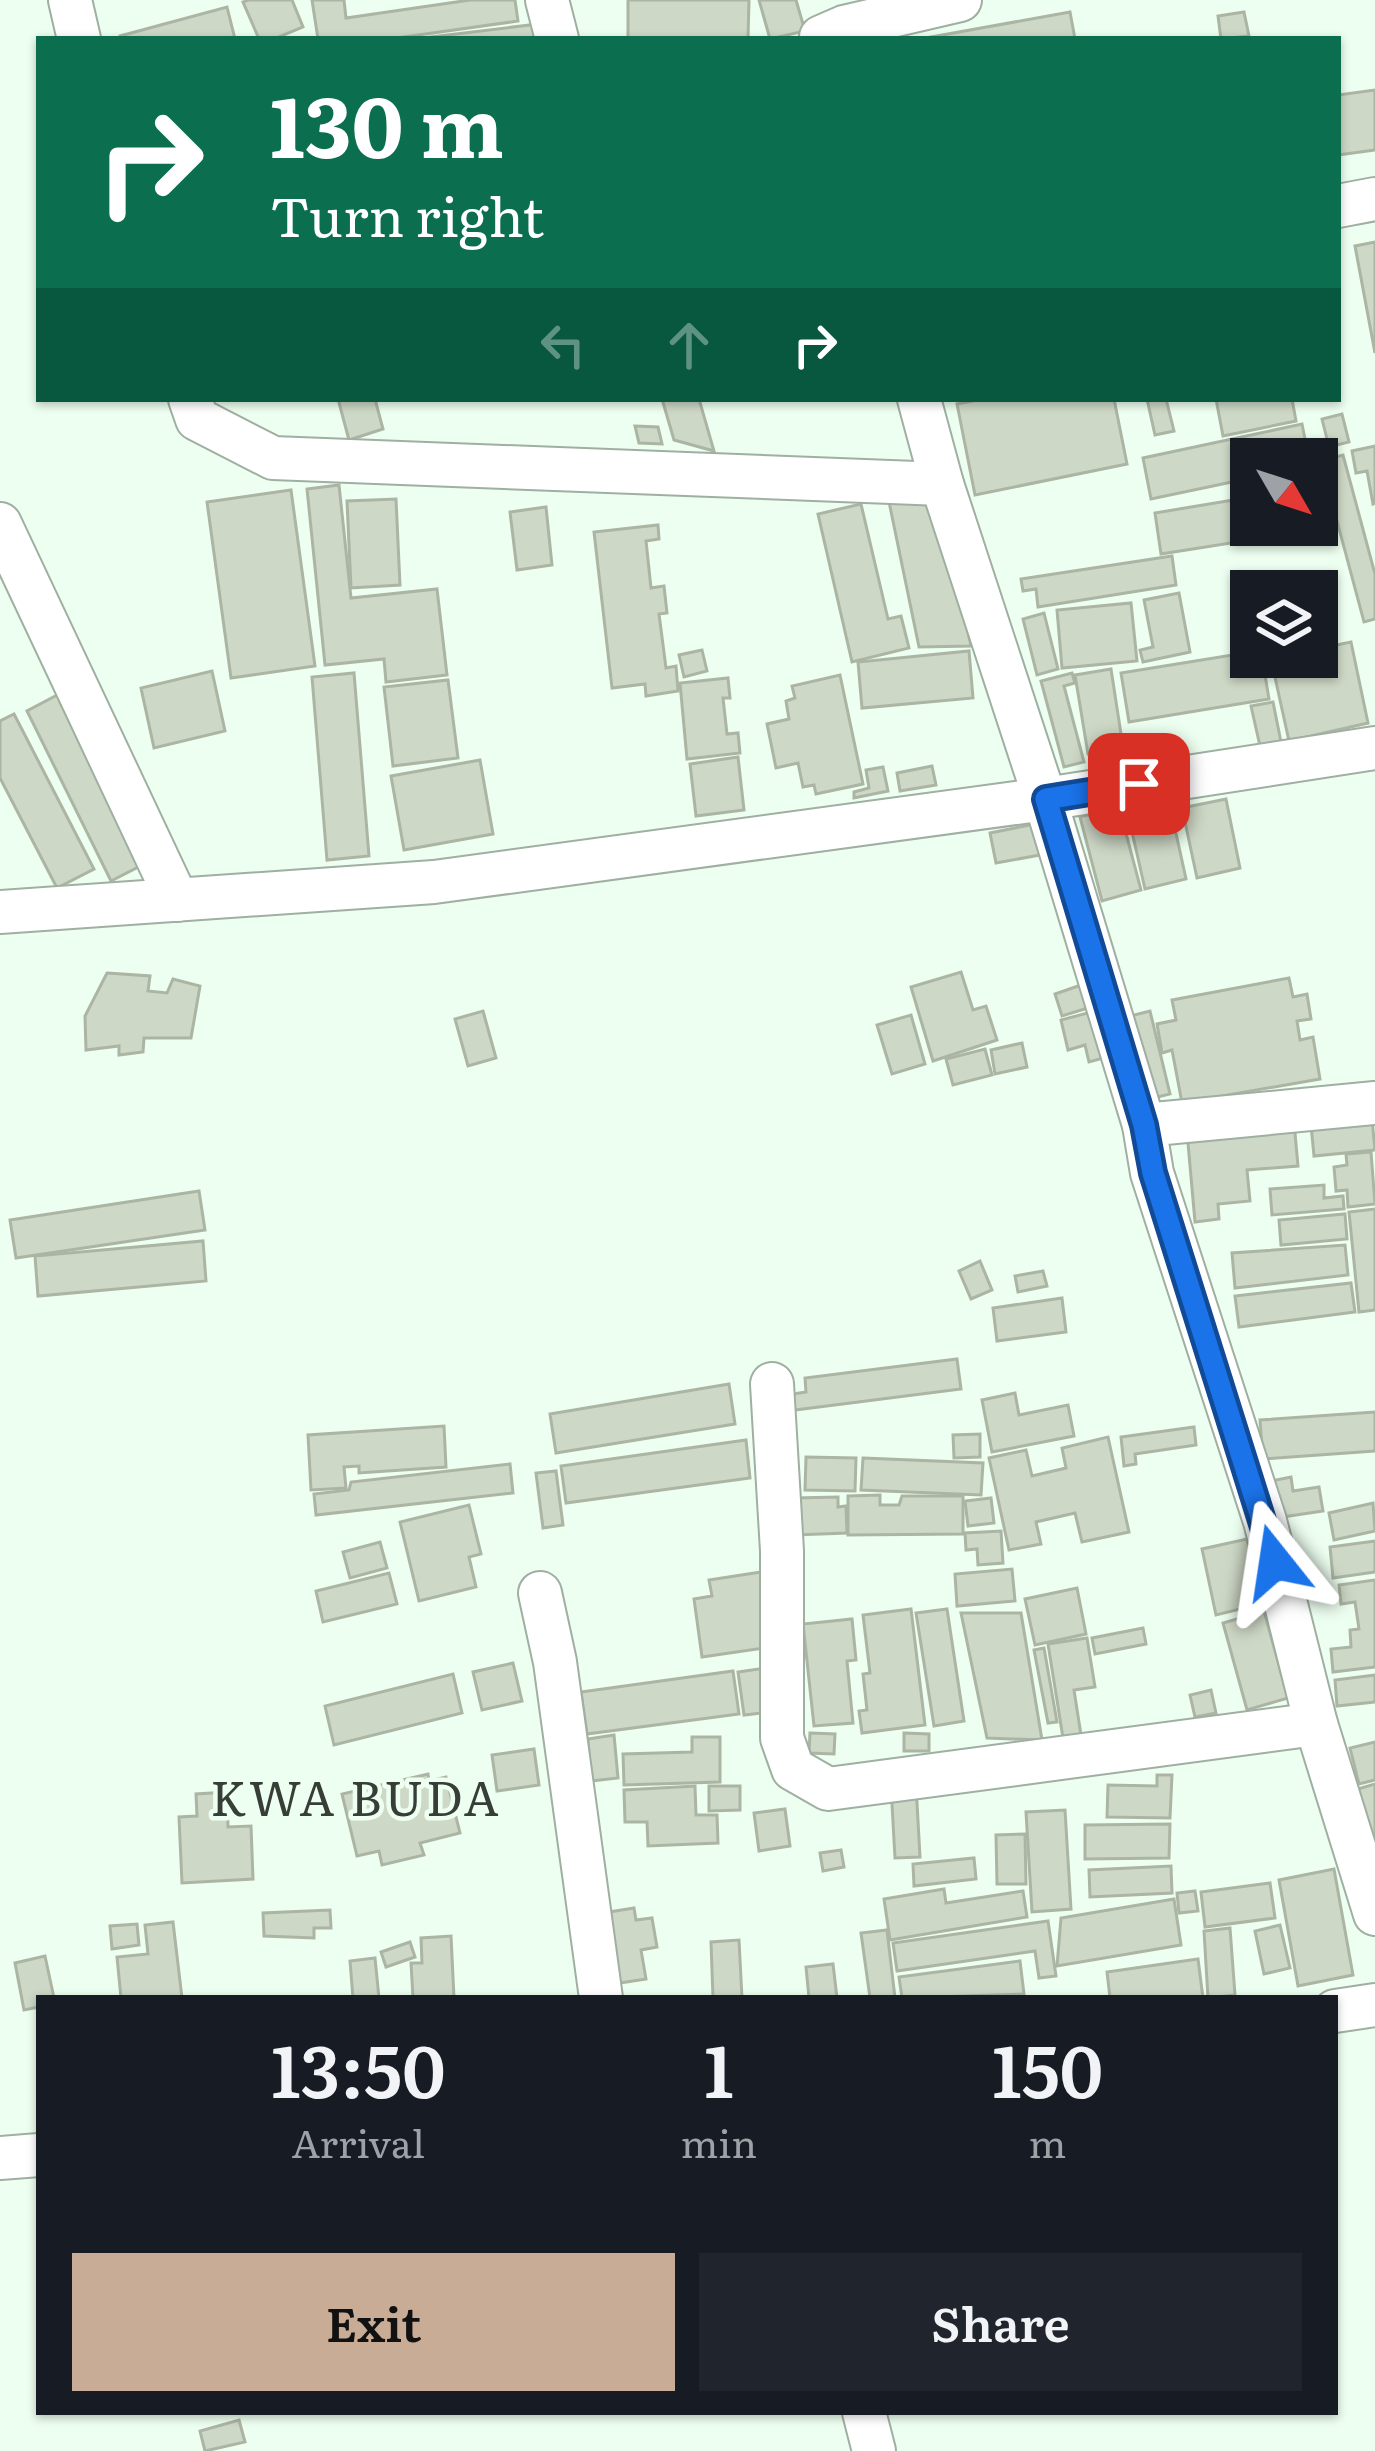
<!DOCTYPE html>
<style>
:root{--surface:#171b24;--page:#20242c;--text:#f1f3f6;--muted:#9ea1a6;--accent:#c8ac96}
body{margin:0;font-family:Literata,serif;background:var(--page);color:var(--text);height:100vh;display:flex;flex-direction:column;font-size:45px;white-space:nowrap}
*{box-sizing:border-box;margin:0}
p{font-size:39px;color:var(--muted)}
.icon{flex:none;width:66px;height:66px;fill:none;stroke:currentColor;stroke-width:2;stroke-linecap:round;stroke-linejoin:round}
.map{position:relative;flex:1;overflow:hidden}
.sheet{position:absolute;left:36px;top:1995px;width:1302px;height:420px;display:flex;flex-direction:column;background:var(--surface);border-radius:0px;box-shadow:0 3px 9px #0004}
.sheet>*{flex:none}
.hud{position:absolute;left:36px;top:36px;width:1305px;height:366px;border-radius:0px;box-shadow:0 3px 9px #0004;background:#0b6e4f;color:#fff;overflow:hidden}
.needle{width:78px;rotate:129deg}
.controls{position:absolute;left:1230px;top:438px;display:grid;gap:24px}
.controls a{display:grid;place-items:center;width:108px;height:108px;border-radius:0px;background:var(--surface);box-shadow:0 3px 9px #0004;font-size:60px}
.pin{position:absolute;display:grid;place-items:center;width:102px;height:102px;color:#fff;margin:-51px;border-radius:24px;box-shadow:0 6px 18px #0006}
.me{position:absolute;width:132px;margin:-66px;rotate:345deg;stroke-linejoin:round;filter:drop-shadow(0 0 9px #0008)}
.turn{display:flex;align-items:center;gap:42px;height:252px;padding:0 36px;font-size:54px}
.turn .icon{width:156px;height:156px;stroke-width:2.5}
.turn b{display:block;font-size:84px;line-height:102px}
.lanes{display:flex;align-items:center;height:114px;padding:0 36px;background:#0003;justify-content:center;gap:60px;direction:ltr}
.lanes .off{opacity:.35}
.eta{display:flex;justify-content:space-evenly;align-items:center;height:204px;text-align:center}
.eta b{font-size:72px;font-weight:600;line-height:84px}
.action{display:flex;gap:24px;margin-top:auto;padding:24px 36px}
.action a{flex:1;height:138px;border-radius:0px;background:var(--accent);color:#111;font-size:48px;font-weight:600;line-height:138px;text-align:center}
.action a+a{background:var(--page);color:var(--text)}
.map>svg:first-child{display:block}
</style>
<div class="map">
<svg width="1375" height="2451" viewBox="0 0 1375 2451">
<rect width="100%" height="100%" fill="#edfff0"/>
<g fill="#ced8c6" stroke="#acb5a4" stroke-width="3">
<path d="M248,0H292L303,27L274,39H259L243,2Z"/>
<path d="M312,0H344L346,18L470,0H515L518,21L390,39H318Z"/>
<path d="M628,0H749L748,39H628Z"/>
<path d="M759,0H796L805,31L770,39Z"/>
<path d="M227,7L235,39H120V36Z"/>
<path d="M1070,12L1075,39H920Z"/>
<path d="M1244,12L1249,36L1221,39L1218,16Z"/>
<path d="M538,24L540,39H414Z"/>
<path d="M1375,90V150L1338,155V95Z"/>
<path d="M1375,242V353L1355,246Z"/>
<path d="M338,399H375L383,429L349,440Z"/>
<path d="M662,399H699L714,451L674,440Z"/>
<path d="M983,399H1114L1127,464L975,495L957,404Z"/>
<path d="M1147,399H1166L1174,431L1155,435Z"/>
<path d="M1216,399H1292L1296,421L1223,436Z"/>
<path d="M1342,414L1349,442L1329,447L1322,419Z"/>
<path d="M1302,424L1309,459H1251V478L1151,499L1143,458Z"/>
<path d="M635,426L658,427L662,444L639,443Z"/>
<path d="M1375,446V503L1373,504L1367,471L1356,473L1352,451Z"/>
<path d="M1343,455L1375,574V619L1364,622L1321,461Z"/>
<path d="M339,485L351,598L437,589L447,675L386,682L384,659L325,665L307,489Z"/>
<path d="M1317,486L1325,528L1161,554L1155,513L1251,497V525H1317Z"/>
<path d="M291,490L315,666L231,678L207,502Z"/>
<path d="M937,490L971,646L919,647L888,497Z"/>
<path d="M396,499L400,585L351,588L347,501Z"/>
<path d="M861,504L888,619L901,616L909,648L852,662L818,514Z"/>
<path d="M546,507L552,565L517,570L510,512Z"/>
<path d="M658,525L659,539L646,541L651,588L664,586L667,613L659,614L666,668L676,666L678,691L646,696L645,684L612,688L594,532Z"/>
<path d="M1172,556L1176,585L1038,607L1036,589L1023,591L1021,579Z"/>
<path d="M1179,593L1190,652L1143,662L1140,650L1153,647L1144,600Z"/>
<path d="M1131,603L1137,661L1062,668L1057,610Z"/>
<path d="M1044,613L1058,669L1037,675L1023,619Z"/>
<path d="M1351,642L1368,723L1289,741L1271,659L1317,657V649Z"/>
<path d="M702,650L707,671L684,677L679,655Z"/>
<path d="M969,651L973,698L862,708L858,662Z"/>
<path d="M1251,652V657H1262L1269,699L1129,722L1121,673Z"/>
<path d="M1111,669L1123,747L1141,744L1143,758L1097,766L1095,753L1088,754L1075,675Z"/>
<path d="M212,671L225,731L154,748L141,688Z"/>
<path d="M354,673L369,856L327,860L312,677Z"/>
<path d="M1072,673L1075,683L1064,686L1084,762L1064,767L1041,681Z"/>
<path d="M840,675L863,784L816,794L814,785L803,787L798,763L776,768L767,724L789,719L786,701L795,698L792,686Z"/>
<path d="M728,678L730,698H723L727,734L738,733L740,753L687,759L680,683Z"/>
<path d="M448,680L458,758L393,766L384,687Z"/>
<path d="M61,693L146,863L111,881L27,711Z"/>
<path d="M1273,702L1281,742L1260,746L1251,706Z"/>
<path d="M14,714L94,869L57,888L0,778V721Z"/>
<path d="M738,757L744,810L696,816L690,764Z"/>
<path d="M480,760L493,834L404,850L391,776Z"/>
<path d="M932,766L936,785L900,791L897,773Z"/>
<path d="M883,767L888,791L854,798V792L869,788L866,770Z"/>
<path d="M1155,795L1158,809L1170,806L1186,879L1145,889L1125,801Z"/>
<path d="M1226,799L1240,868L1197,878L1182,808Z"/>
<path d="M1119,807L1141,890L1102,901L1080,817Z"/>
<path d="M1035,824L1040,855L996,863L990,833Z"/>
<path d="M961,972L973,1010L986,1006L997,1040L933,1061L911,987Z"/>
<path d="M107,973L150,976L148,991L167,993L173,979L200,986L191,1038H144L143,1052L119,1055V1046L86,1050L85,1016Z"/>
<path d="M1289,978L1293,997L1307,994L1311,1019L1297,1021L1300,1040L1313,1037L1320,1079L1182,1103L1172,1050L1162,1053L1157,1024L1176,1020L1172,1000Z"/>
<path d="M1081,985L1088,1008L1062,1016L1055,994Z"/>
<path d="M1099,1010L1111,1056L1089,1062L1085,1045L1068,1050L1061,1020Z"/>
<path d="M483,1011L496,1058L468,1066L455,1019Z"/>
<path d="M1150,1011L1170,1094L1146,1100L1126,1017Z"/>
<path d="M911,1015L925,1064L892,1074L877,1025Z"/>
<path d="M1022,1043L1027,1067L995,1074L991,1050Z"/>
<path d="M985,1049L992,1075L953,1085L946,1059Z"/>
<path d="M1371,1108L1375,1150L1314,1156L1310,1115Z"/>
<path d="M1294,1122L1298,1166L1247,1170L1250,1201L1218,1204L1219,1219L1195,1222L1187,1132Z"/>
<path d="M1371,1152L1375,1204L1348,1207L1347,1190L1336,1191L1334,1167L1347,1165L1346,1154Z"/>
<path d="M1324,1185V1198L1343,1196L1344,1209L1272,1215L1270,1189Z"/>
<path d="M199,1191L205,1230L16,1258L10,1220Z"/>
<path d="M1375,1209V1310L1359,1312L1349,1212Z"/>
<path d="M1345,1214L1347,1239L1281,1245L1279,1220Z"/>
<path d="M203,1241L206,1281L38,1296L35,1256Z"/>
<path d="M1345,1245L1348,1275L1235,1288L1232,1253Z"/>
<path d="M980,1261L992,1290L971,1299L959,1271Z"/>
<path d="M1043,1271L1047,1286L1018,1292L1015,1276Z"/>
<path d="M1351,1283L1355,1312L1239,1327L1235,1296Z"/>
<path d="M1062,1298L1066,1332L997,1341L993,1308Z"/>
<path d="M957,1359L961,1389L795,1410L793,1394L806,1392L805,1378Z"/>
<path d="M729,1384L735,1424L556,1453L550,1414Z"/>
<path d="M1015,1393L1019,1415L1068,1405L1074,1436L992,1452L982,1400Z"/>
<path d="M1375,1412V1451L1263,1459L1260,1420Z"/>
<path d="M444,1426L446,1467L359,1473V1466L344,1467L346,1488L311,1490L308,1435Z"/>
<path d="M1194,1427L1196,1445L1135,1454L1136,1464L1124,1466L1121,1437Z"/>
<path d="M980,1434V1457L954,1458L953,1435Z"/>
<path d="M1108,1437L1129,1532L1082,1542L1075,1513L1036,1522L1041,1544L1009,1550L989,1458L1026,1450L1032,1476L1066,1468L1062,1448Z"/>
<path d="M746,1440L750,1478L566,1503L561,1466Z"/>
<path d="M806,1457L856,1458L855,1491L805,1490Z"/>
<path d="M863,1458L983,1463L981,1495L861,1490Z"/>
<path d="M510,1464L513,1493L316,1515L314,1494L349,1490L351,1482Z"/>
<path d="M556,1471L563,1525L543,1528L536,1473Z"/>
<path d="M1291,1477L1293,1491L1319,1487L1323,1511L1276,1518L1271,1481Z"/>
<path d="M880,1495V1505H899L902,1496H963V1534L848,1535V1496Z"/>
<path d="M838,1497V1507L846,1506L847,1533L795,1535L794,1498Z"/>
<path d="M991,1498L994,1523L968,1526L965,1501Z"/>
<path d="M1373,1503L1375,1531L1334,1540L1329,1513Z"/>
<path d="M469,1505L481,1554L469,1557L476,1587L419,1601L400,1522Z"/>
<path d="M1001,1531L1003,1563L978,1565L977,1549L966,1550L965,1533Z"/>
<path d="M1247,1539L1261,1604L1216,1615L1202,1549Z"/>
<path d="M1375,1541V1572L1333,1578L1330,1547Z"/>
<path d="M380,1542L387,1568L350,1578L343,1552Z"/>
<path d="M1012,1569L1015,1601L957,1606L955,1574Z"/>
<path d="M761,1572L771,1647L702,1657L694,1599L712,1596L709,1580Z"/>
<path d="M389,1573L397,1604L323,1622L316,1591Z"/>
<path d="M1375,1580V1667L1333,1672L1331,1649L1351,1647L1350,1630L1359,1629L1355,1602L1341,1604L1339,1585Z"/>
<path d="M1077,1588L1086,1634L1035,1645L1025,1599Z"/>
<path d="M911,1609L925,1725L862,1733L859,1711L867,1710L863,1674L870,1673L863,1615Z"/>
<path d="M947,1609L964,1721L934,1726L916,1613Z"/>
<path d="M1264,1611L1288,1698L1247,1710L1223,1623Z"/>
<path d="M961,1613H1021L1042,1740L987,1738Z"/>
<path d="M852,1619L856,1660L847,1661L853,1723L814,1726L803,1624Z"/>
<path d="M1143,1628L1146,1644L1095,1654L1092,1638Z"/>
<path d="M1087,1638L1095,1687L1074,1690L1081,1735L1063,1738L1048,1644Z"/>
<path d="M1044,1648L1057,1722L1048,1723L1034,1650Z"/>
<path d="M513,1663L522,1701L482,1710L473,1672Z"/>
<path d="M765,1668L771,1712L744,1715L738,1672Z"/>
<path d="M733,1671L739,1714L587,1734L581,1692Z"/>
<path d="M453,1674L462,1713L334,1745L325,1706Z"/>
<path d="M1375,1675V1702L1337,1706L1335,1680Z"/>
<path d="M1211,1690L1216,1713L1195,1717L1190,1695Z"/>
<path d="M810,1733L835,1734L834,1754L809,1753Z"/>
<path d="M904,1733L929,1734V1751H904Z"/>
<path d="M614,1735L618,1778L591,1781L588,1739Z"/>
<path d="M692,1737H720V1782L624,1785L623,1754L692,1752Z"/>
<path d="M1375,1742V1780L1359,1784L1350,1748Z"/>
<path d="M534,1749L539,1785L497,1791L492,1755Z"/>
<path d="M428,1774L429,1781L446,1777L460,1833L420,1843L424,1855L382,1865L379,1851L357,1856L342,1794Z"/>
<path d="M1157,1775H1172L1170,1818L1107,1817L1108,1785L1157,1786Z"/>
<path d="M1375,1784V1844L1344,1793Z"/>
<path d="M916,1785L920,1857L895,1858L891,1786Z"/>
<path d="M695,1786L696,1815H717L718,1843L648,1846L647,1822H625L624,1790Z"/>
<path d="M709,1786H740V1810L709,1811Z"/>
<path d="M227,1792L228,1827L251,1826L253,1879L182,1883L179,1817L197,1816L196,1794Z"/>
<path d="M785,1809L790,1846L759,1851L754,1813Z"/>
<path d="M1065,1810L1071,1909L1032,1912L1026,1812Z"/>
<path d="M1170,1824L1169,1858L1085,1859V1825Z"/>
<path d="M1025,1834L1026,1884H997L996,1835Z"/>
<path d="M841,1850L844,1867L823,1871L820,1853Z"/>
<path d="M974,1858L976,1879L914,1886L913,1864Z"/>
<path d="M1171,1866L1172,1893L1090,1897L1089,1870Z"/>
<path d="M1334,1869L1353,1975L1298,1986L1279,1880Z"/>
<path d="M1270,1883L1275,1918L1205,1927L1201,1892Z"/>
<path d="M944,1889L946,1903L1023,1891L1027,1917L890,1940L884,1899Z"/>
<path d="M1195,1891L1198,1911L1179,1913L1177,1893Z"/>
<path d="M1174,1899L1181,1945L1057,1966L1061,1918Z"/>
<path d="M634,1908L636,1920L652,1918L657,1947L641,1950L646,1979L620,1983L609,1912Z"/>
<path d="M330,1910L331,1928H314V1938L264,1936L263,1913Z"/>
<path d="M1048,1921L1056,1976L1039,1978L1035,1951L897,1971L893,1943Z"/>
<path d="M173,1922L182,1998H121L117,1957L148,1954L145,1925Z"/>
<path d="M137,1924L139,1945L112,1949L110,1926Z"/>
<path d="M1280,1925L1290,1968L1264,1974L1255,1931Z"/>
<path d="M1230,1928L1235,1995L1208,1998L1204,1931Z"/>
<path d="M887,1930L895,1998H870L861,1933Z"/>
<path d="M451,1936L454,1998H413L411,1963H422L421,1938Z"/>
<path d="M739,1940L742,1998H713L711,1942Z"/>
<path d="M410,1942L415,1957L386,1967L381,1952Z"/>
<path d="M45,1956L54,1998H39V2007L24,2010L15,1963Z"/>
<path d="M375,1958L379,1998H353L350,1961Z"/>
<path d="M1198,1959L1203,1998H1110L1107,1972Z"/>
<path d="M1020,1961L1024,1994L902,1998L899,1977Z"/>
<path d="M833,1964L837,1998H809L806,1967Z"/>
<path d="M239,2420L245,2442L205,2451L200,2431Z"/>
</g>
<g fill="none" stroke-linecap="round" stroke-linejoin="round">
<g stroke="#9fafa1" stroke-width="46">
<g id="street">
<path d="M70,0L79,39"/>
<path d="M547,0L557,39"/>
<path d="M821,37L844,27L960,0"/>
<path d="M1338,206L1375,199"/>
<path d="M190,399L197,419L273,458L942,484"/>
<path d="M919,399L942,484L1045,799L1144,1125L1152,1173L1265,1521L1316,1724L1375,1914"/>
<path d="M0,524L177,900"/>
<path d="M0,912L434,882L1045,799L1375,748"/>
<path d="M1144,1125L1375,1103"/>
<path d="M772,1384L782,1551V1738L793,1769L828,1789L1316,1724"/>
<path d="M540,1593L555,1662L601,1998"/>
<path d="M1335,2011L1375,2005"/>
<path d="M0,2158L39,2155"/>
<path d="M864,2412L874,2451"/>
</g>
</g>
<use href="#street" stroke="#fff" stroke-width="42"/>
</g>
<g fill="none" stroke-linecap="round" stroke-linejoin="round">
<g stroke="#114b97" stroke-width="30">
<path id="route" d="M1139,784L1046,799L1144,1125L1153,1173L1275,1562"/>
</g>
<use href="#route" stroke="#1a73e8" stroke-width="21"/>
</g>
<g text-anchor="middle" stroke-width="9" stroke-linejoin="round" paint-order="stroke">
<g font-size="48" letter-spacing="3" fill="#373e38" stroke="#edfff0">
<text x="356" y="1816">KWA BUDA</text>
</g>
</g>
</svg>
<div class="controls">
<a><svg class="needle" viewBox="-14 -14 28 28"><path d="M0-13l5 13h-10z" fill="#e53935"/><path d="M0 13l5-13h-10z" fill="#9ea1a6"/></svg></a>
<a><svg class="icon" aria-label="layers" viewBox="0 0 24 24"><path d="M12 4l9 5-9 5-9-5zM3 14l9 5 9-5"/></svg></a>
</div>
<div class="pin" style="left:1139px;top:784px;background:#d93025"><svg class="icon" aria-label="arrive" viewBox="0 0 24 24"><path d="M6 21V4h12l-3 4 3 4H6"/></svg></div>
<svg class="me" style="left:1275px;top:1562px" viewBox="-20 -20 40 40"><path d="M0-17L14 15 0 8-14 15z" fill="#1a73e8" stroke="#fff" stroke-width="4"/></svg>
<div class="hud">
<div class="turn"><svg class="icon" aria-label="right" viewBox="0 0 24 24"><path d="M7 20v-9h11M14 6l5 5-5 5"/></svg><div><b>130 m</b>Turn right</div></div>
<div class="lanes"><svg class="icon off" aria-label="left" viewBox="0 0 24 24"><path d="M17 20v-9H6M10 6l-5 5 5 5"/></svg><svg class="icon off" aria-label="ahead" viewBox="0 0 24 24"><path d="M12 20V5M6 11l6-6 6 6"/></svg><svg class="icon" aria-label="right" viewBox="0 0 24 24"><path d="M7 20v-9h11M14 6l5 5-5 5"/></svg></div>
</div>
<section class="sheet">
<div class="eta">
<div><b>13:50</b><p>Arrival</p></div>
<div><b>1</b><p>min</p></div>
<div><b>150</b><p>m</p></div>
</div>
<div class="action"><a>Exit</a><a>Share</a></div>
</section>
</div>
